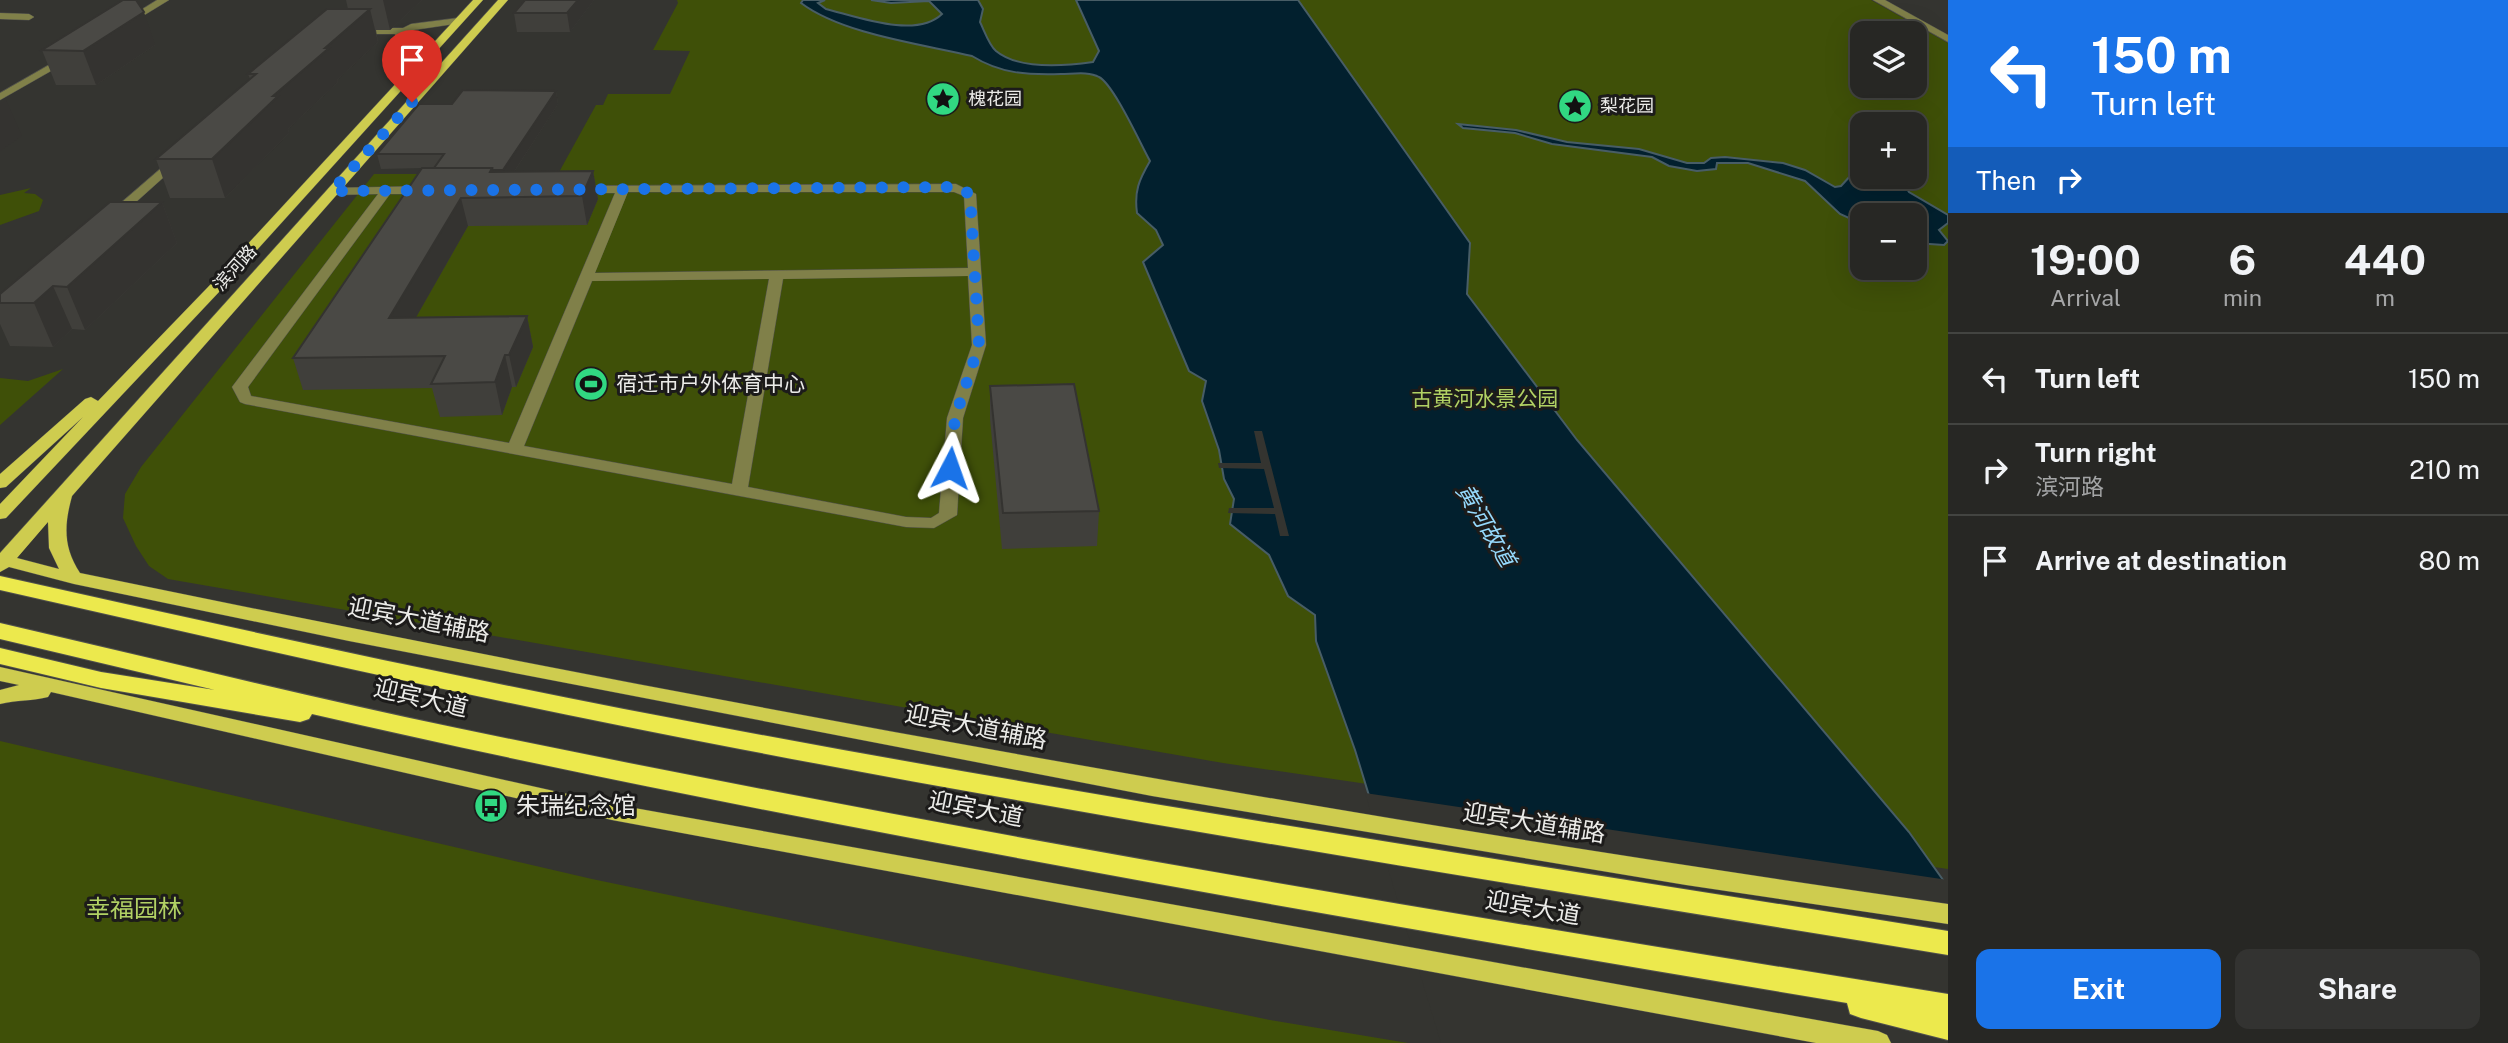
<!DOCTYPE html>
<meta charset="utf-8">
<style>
:root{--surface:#272724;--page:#333331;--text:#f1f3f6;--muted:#a4a5a6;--line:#434441;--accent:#1a73e8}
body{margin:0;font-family:"Public Sans","Noto Sans SC",sans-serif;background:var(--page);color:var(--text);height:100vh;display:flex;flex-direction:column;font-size:26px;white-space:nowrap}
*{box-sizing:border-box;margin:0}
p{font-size:23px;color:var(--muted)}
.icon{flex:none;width:38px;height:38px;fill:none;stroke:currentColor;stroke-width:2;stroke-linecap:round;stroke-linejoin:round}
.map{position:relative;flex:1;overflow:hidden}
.drawer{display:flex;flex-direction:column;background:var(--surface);width:560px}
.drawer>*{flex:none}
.hud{background:#1a73e8;color:#fff;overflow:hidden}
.tools{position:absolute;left:1850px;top:21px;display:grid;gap:14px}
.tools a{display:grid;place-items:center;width:77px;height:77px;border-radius:14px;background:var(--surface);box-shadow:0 7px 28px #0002,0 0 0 2px var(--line);font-size:35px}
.pin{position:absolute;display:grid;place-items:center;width:60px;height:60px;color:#fff;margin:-72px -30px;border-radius:50% 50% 50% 0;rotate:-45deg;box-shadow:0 0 7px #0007}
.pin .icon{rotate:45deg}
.me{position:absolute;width:77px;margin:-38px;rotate:4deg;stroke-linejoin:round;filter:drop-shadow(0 0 5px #0008)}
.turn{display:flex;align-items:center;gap:24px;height:147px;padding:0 28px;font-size:32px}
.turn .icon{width:91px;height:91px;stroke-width:2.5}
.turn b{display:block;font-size:49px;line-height:60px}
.then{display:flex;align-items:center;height:66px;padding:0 28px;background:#0003;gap:14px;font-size:26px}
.eta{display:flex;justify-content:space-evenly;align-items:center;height:119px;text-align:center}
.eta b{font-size:42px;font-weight:700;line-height:49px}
.action{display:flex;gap:14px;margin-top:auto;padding:14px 28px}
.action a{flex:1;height:80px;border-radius:14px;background:var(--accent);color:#fff;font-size:28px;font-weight:700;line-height:80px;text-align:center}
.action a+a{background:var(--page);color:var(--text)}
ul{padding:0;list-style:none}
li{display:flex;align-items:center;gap:21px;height:91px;padding:0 28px;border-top:2px solid var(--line)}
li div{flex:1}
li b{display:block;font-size:26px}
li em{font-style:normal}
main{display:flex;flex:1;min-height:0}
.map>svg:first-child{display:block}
</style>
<main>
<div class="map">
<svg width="1948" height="1043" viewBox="0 0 1948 1043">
<rect width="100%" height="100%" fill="#343430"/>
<g fill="#3f5008" fill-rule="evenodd">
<path d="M677,0H1871L1948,43V869L1223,763L168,579L149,566L136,546L123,518L125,494L141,467L374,174H558L596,105H603L608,94H670L690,51L653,50L678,3ZM1862,33H1914V86H1862ZM1862,124H1914V177H1862ZM1862,215H1914V268H1862Z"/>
<path d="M31,188L24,193L35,194L43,200L39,211L0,225V195Z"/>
<path d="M63,369L0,425V378L28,381Z"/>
<path d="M0,741L592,879L1270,1020L1408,1043H0Z"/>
</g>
<g fill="#02202e" stroke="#485d66" stroke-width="2">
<path d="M803,0H825L818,3L826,9C858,17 916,39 942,14L929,1L891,3L871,0H978L983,9L980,22C984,30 989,45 996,51C1019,70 1065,66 1093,62L1099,51L1076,0H1298L1470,243L1467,294L1577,440L1909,832L1948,887V1043H1445L1355,750L1316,641L1315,615L1288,596L1269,555L1230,524L1234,499L1224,479L1219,450L1202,401L1206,381L1189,371L1143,262L1163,245L1156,230L1137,213C1134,191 1139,180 1150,161C1140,143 1114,85 1099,77C1089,71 1072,74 1061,74C1028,75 1001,74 972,56C921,44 842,34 801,3Z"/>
<path d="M1458,124L1516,130L1567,142L1639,149L1687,163H1704L1711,158L1725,157L1783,163L1805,170L1835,187L1841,186L1852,174L1862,172V177C1882,177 1899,173 1909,192L1948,215V223L1939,230L1948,241L1944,245L1915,243L1914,215H1862V224L1840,214L1805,181L1748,163H1717L1716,169L1697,171L1669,166L1652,157L1552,144L1515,133L1463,128Z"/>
</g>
<g fill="#343430">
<path d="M1254,431H1262L1289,536H1280L1275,514L1228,513L1229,508H1274L1264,469L1219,468L1218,463H1261Z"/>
<path d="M1365,793L1948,880V1043H1441Z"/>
</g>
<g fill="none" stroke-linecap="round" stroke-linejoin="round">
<g stroke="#51514d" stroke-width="1">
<g id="minor">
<path d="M157,0H169L128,25L120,23Z"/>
<path d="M1873,0H1885L1948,35V42Z"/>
<path d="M0,13L29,14L34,17L29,20L0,19Z"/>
<path d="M458,18L463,21L461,23L414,30L403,37L405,40L436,47L438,49L433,52L398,44L395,34H351L346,31L351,28H403L411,24Z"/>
<path d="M68,54L72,55V59L0,100V93Z"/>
<path d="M174,157L184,159L116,220H108V214Z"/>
<path d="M956,184L976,194L986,345L963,418L957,515L934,528L906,527L245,404L240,402L232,387L378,194L333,195L327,191L329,188L431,186L437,190L431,194H390L248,387L251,396L509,443L615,193H574L568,189L570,186ZM628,192H954L964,196L968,268L595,273ZM968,276L972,345L947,418L939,513L931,518L906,517L748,487L783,279ZM769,279L732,484L524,446L592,281Z"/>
</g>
</g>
<g stroke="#51514d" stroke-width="1">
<g id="major">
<path d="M473,0H483L219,292L6,518L0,519V504L83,417L6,487L0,488V474L85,399L91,397L98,401L209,286Z"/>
<path d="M498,0H508L72,496C64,525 63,547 80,573C700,701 1322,815 1948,904V924L1686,885L1152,796L349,641L74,584L9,567L0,572V553ZM48,522L49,548L59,569L17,558Z"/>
<path d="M0,667L612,804L1878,1031L1887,1035L1891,1043H1816L612,820L51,692L48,697C33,701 16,700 0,704V690L19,685L0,681Z"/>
</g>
</g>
<g stroke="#51514d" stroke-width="2">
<g id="highway">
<path d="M0,576C246,631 492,685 740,731C1141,806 1545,866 1948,931V955C1545,889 1141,826 740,749C492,702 246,646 0,590Z"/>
<path d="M0,623C152,658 304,696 457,728C951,831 1449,914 1948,994V1040L1861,1018L1850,1014L1847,1003C1534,951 1222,897 911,838C711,800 511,760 312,714L309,719L300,722L101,688L0,664V648L101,672L215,690L0,639Z"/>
</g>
</g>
<use href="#minor" fill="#808049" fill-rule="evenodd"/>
<use href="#major" fill="#cecc4f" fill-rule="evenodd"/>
<use href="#highway" fill="#ece94d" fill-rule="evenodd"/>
</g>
<g fill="#403f3b">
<path d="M346,0H422L390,30H376L378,42L337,80L338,82L288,129L289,133L225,198H170L156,159L250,79L248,74L348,9Z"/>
<path d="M525,0H594L570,32H517L514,13Z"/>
<path d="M155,45L96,85H56L42,50Z"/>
<path d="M556,91L558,104L514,172L593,171L598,199L587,225L468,226L416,317L527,316L533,347L516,387H512L502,415L440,417L432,388L303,390L293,358L422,168L381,169L377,154L452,104Z"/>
<path d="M162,202L177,243L85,330L72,329L53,347L10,346L0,324V294Z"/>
<path d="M990,386L1099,511L1097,546L1002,549L990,419Z"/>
</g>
<g fill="#343330">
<path d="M383,0H422L390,30Z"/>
<path d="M578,0H594L570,32L567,13Z"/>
<path d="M370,9L378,42L337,80L338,82L288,129L289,133L225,198L212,159L273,96L325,48Z"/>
<path d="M144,12L155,45L96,85L83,51Z"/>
<path d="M556,91L558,104L506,184L503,170Z"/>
<path d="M6,100L22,136L0,151V104Z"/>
<path d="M593,171L598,199L587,225L582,196Z"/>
<path d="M461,198L468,226L398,349L389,318Z"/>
<path d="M162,202L177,243L85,330L67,287Z"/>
<path d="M53,286L72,329L53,347L34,303Z"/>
<path d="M527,316L533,347L516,387L509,355Z"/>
<path d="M505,355L512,387L502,415L495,382Z"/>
</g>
<g fill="#4a4945" stroke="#343330" stroke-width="2">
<path d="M123,0H136L144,12L83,51L42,50Z"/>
<path d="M525,0H578L567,13H514Z"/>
<path d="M327,9H370L325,48H329L273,96H278L212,159H156L256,74H248Z"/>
<path d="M463,90L556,91L503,170H493L492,168H434L444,154H377L419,104H452Z"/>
<path d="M422,168H492L490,172L593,171L582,196L461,198L389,318L527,316L509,355H505L495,382L431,384L445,356L293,358Z"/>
<path d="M110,202H162L67,287L53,286L34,303H0V294Z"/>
<path d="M1074,384L1099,511L1003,513L990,386Z"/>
</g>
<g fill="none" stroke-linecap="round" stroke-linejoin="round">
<path stroke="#1a73e8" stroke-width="12" stroke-dasharray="0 21.6" d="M412,102L332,191L956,187L970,194L979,345L955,418L950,468"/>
</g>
<defs>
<g id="sight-disc" transform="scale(1.75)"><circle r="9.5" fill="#31d882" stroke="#1c1b1a"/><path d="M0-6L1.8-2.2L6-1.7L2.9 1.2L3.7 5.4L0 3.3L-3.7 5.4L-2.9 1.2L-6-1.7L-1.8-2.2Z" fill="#111"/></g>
<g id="stadium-disc" transform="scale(1.75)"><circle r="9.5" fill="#31d882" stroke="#1c1b1a"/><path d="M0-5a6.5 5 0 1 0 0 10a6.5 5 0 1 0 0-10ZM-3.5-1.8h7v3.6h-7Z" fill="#111"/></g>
<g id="bus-disc" transform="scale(1.75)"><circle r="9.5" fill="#31d882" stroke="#1c1b1a"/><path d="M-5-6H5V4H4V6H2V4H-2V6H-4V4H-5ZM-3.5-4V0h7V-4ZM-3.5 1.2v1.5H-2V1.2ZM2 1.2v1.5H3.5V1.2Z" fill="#111"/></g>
</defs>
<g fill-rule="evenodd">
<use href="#sight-disc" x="943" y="99"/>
<use href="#sight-disc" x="1575" y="106"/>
<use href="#stadium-disc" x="591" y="384"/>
<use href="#bus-disc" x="491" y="806"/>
</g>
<g text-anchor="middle" stroke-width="6" stroke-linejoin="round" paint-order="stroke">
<g font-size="18" fill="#ebebe8" stroke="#1c1b1a" text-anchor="start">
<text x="968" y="105">槐花园</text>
<text x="1600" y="112">梨花园</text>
</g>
<g font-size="18" fill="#ebebe8" stroke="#1c1b1a">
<text transform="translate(235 268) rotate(-48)" y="6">滨河路</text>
</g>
<g font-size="21" fill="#ebebe8" stroke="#1c1b1a" text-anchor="start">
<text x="616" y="391">宿迁市户外体育中心</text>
</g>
<g font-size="21" fill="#b1d164" stroke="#1c1b1a">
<text x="1485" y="406">古黄河水景公园</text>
</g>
<g font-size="23" font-style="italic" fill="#95d9fc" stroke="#1c1b1a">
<text transform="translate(1486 525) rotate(59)" y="8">黄河故道</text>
</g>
<g font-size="24" fill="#ebebe8" stroke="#1c1b1a">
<text transform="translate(419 620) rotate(11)" y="8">迎宾大道辅路</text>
<text transform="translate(421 698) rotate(13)" y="8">迎宾大道</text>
<text transform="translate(976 727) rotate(11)" y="8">迎宾大道辅路</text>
<text transform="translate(976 809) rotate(11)" y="8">迎宾大道</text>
<text transform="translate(1534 823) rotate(9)" y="8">迎宾大道辅路</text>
<text transform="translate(1533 908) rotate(10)" y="8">迎宾大道</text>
</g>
<g font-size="24" fill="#ebebe8" stroke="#1c1b1a" text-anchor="start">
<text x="516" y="814">朱瑞纪念馆</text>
</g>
<g font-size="24" fill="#b1d164" stroke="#1c1b1a">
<text x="134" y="917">幸福园林</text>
</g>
</g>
</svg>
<div class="tools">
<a><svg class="icon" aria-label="layers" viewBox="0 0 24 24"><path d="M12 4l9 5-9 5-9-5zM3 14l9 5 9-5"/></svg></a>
<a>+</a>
<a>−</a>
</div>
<div class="pin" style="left:412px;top:102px;background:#d93025"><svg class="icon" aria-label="arrive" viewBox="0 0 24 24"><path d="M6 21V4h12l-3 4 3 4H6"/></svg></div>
<svg class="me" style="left:950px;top:468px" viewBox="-20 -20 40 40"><path d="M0-17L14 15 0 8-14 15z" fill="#1a73e8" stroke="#fff" stroke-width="4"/></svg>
</div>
<section class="drawer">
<div class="hud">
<div class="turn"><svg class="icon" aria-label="left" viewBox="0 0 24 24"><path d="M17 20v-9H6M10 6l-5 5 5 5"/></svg><div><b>150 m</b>Turn left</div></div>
<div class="then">Then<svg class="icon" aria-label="right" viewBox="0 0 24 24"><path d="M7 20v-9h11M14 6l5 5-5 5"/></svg></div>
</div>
<div class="eta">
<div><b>19:00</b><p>Arrival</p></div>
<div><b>6</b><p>min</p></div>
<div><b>440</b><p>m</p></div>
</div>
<ul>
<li><svg class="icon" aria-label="left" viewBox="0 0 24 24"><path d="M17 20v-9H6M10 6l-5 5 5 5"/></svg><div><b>Turn left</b></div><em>150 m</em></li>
<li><svg class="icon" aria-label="right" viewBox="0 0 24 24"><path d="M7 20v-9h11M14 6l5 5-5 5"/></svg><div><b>Turn right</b><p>滨河路</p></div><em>210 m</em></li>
<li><svg class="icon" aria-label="arrive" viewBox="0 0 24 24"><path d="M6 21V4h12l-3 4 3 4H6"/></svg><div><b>Arrive at destination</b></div><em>80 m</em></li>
</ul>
<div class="action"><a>Exit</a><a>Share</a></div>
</section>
</main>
